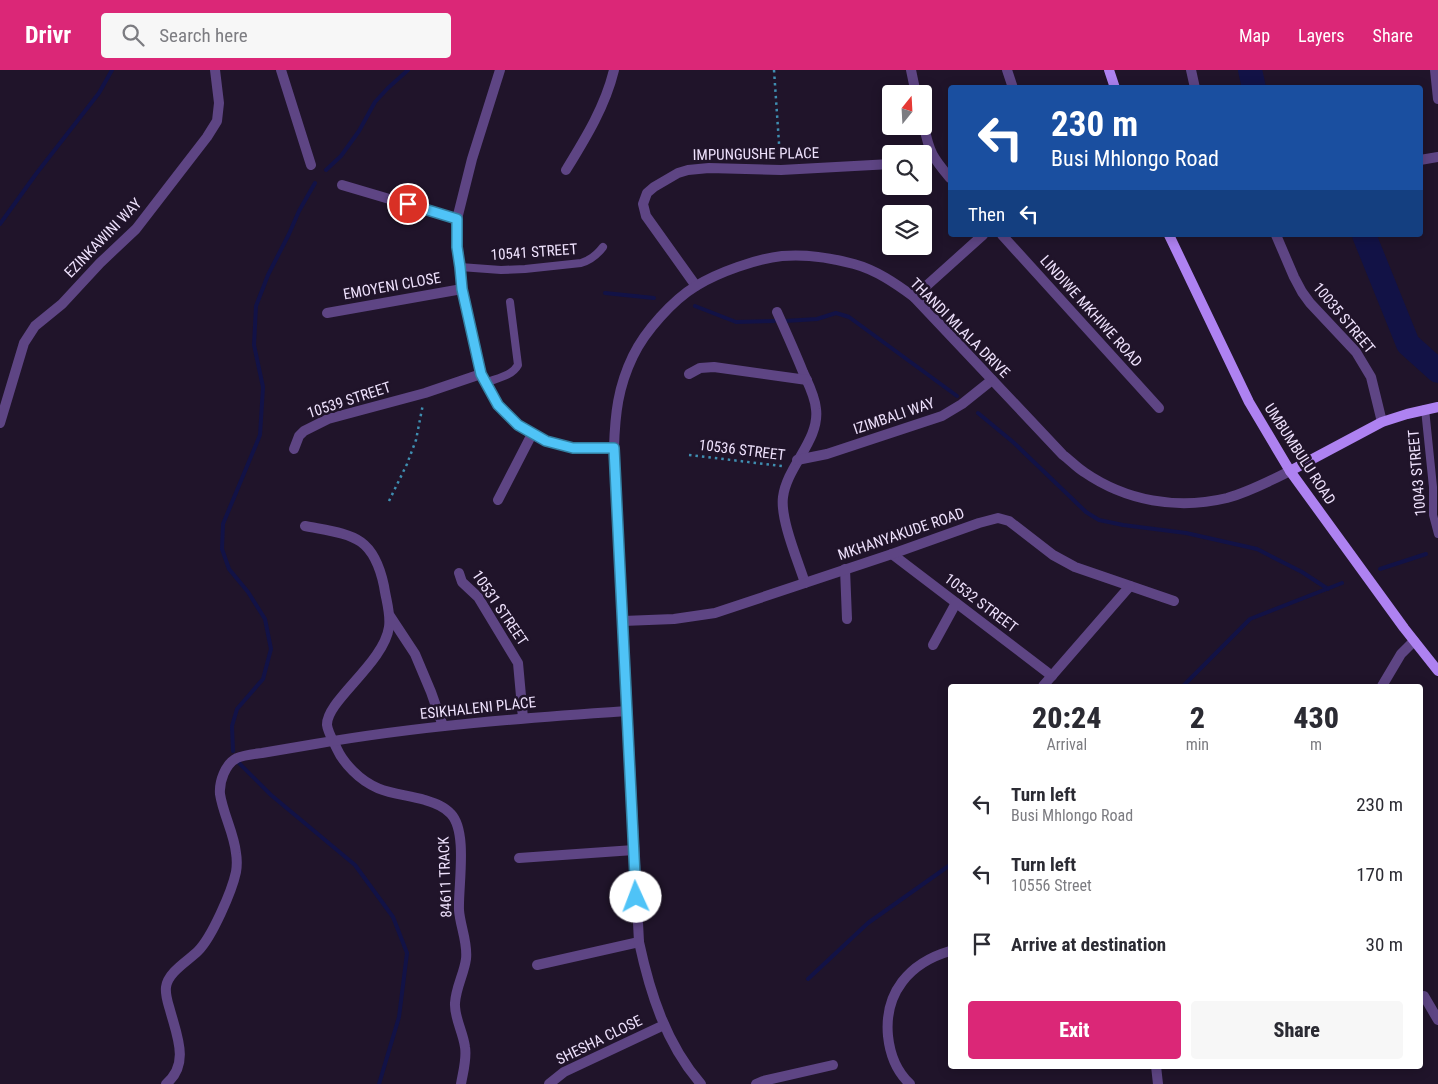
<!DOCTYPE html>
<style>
:root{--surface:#fff;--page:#f7f7f7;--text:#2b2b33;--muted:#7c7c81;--accent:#db2777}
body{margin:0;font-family:"Roboto Condensed",sans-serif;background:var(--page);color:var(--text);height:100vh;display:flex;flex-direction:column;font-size:19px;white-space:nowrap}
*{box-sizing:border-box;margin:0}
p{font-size:16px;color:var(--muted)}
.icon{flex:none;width:28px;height:28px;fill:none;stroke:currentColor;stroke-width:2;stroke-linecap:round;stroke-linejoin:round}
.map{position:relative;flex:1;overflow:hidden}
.sheet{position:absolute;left:948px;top:614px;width:475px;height:385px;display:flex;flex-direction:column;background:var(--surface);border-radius:5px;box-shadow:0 2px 12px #0003}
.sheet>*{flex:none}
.top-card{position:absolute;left:948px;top:15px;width:475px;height:152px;border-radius:5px;box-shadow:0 2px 12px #0003;background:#1a4fa0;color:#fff;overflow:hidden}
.needle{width:32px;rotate:18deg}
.fabs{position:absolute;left:882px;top:15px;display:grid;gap:10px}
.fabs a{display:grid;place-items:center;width:50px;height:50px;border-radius:5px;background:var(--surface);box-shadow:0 2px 12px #0003;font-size:25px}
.pin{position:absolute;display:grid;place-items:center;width:42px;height:42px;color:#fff;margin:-21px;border:2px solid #fff;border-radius:50%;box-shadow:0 1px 5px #0007}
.me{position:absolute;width:55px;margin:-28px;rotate:358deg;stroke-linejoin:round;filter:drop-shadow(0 0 4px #0008)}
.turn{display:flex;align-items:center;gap:18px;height:105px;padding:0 20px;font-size:22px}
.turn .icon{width:65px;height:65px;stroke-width:2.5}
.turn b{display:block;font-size:35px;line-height:42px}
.then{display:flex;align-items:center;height:48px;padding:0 20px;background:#0003;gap:10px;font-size:19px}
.eta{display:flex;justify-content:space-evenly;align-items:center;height:85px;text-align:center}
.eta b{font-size:30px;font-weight:800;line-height:35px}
.action{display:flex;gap:10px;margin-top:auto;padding:10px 20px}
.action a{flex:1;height:58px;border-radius:5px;background:var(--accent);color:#fff;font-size:20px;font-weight:800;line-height:58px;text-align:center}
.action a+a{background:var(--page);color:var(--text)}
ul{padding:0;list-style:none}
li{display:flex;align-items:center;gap:15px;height:70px;padding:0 20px}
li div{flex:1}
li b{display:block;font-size:19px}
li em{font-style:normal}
header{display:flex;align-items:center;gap:30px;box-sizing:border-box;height:70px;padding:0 25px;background:var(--accent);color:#fff}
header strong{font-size:24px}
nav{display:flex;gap:28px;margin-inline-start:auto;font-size:18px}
.search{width:350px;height:45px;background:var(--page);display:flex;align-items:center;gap:12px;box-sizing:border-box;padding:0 18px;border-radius:5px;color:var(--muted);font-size:19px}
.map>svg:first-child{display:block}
</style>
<header>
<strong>Drivr</strong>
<div class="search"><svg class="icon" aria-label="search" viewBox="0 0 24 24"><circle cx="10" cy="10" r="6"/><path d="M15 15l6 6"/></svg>Search here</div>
<nav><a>Map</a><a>Layers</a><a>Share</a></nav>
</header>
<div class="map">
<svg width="1438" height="1014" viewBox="0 0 1438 1014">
<rect width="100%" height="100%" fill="#20142a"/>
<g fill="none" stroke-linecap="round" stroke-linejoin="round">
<g stroke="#121246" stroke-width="4">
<path d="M326,100L341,86L359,61L375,32L388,18L408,0"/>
<path d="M0,154L36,104L99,23L112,0"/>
<path d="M605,223L654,228"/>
<path d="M695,236L736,252L774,251"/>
<path d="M785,251L817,249L836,243L849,247L957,326"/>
<path d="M978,343L1013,372L1086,442L1099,450L1123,455L1186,463L1257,479L1302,502L1328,519"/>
<path d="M1380,499L1426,484"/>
<path d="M1183,616L1250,549L1342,513"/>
<path d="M233,681L232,656L237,639L263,609L271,579L265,549L248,522L229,499L222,479L223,454L260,365L263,317L254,275L256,236L268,205L289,164L299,141L315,113"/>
<path d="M238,692L271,725L355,795L393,847L407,883L399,947L379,1014"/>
<path d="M808,909L868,853L950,795"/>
</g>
<g stroke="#121246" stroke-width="24">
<path d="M1250,0L1254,18"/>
<path d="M1364,165L1408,274L1438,301"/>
</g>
<g stroke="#3f8eb1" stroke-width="2.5" stroke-dasharray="2.5 4" stroke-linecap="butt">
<path d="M774,0L780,88"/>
<path d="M689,385L782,396"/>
<path d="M389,431L407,394L416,370L423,334"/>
</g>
<g stroke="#5e4584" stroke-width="8">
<path d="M460,197L501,200L525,199L581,193C591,190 597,185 603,177"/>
<path d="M485,313C497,308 512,306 518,295L510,232"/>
<path d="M1425,339L1433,417V445L1438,464"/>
</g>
<g stroke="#5e4584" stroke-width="10">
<path d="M281,0L311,95"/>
<path d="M500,0L472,89L457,149L456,161L462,219L481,304L498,335L518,355L532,364L546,371L573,378H614"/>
<path d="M911,0L916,24"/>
<path d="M1007,0L1013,18"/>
<path d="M1191,0L1195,18"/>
<path d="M1435,0L1438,29"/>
<path d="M924,56C929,82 933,88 950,108"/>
<path d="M1420,90L1438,87"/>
<path d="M566,100C585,69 605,37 614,0"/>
<path d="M342,115L457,149"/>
<path d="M1002,165L1159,338"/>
<path d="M1276,165L1294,207L1302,222L1310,233L1356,282L1371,307L1382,352"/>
<path d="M696,216L646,146L643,134L647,123L654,117L678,103L688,100L709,98L781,100L891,94"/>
<path d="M914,227L983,165"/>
<path d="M777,242C786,262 795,282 803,302C808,313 815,326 816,339C820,370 787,396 783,427C780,449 798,491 805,513"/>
<path d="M327,243L462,219"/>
<path d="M689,304L700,298L714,297L807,310"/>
<path d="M0,353L24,273L35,256L62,234L100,193L136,159L207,67L217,51L219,33L215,0"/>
<path d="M294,379L299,366L304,361L328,349L425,323L481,304"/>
<path d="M797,390L827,384L942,346L962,334L992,310"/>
<path d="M498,430L532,364"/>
<path d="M305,456C351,465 373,464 384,516C386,530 391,544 389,557C384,593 326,631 327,655C328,663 334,672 337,679C341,688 346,694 353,701C376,724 395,722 425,730C434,733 444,736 451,744C468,762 458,816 459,840C460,856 468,872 466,889C464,904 456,917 455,933C454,947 463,962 465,977C467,989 463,1002 461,1014"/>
<path d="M892,484L1052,606"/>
<path d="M845,499L847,549"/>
<path d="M459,503L462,512L478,527L518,593L523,648"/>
<path d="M390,546L415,584L431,622L443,656"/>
<path d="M623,551L674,549L715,543L892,484L979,453L998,448L1009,451L1053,485L1075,497L1174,531"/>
<path d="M933,575L956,533"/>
<path d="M1043,616L1130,516"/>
<path d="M1382,616L1401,584L1414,571"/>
<path d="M519,788L634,780"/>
<path d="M537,895L639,872"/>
<path d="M1424,926L1438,950"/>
<path d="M1156,996L1158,1014"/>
<path d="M166,1014C190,994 177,966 170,940C168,933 165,925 166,917C168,902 188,891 198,881C212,867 232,821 236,802C237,796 237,789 236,783C234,763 223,744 220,724C219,712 225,694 237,688C244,685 254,684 262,683C280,680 297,677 315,674C418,656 523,648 627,641"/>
<path d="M549,1014L564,1002L664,955"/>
<path d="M701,1014C666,974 650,923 639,872L614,378C615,344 618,317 633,286C645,261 673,230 696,216C719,202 756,189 782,186C805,184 832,188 854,194C876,200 895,213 914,227L1063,385C1070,390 1076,397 1084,402C1126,431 1177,440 1227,428C1249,422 1270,411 1290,401"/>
<path d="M756,1014L763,1011L833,995"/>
<path d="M910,1014C896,1001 890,985 888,966C884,923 909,893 950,881"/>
</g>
<g stroke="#ae82f1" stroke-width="10">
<path d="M1109,0L1115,18"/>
<path d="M1169,165L1249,332L1290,401L1404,558L1438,601"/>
<path d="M1290,401L1382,352L1407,344L1438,337"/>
</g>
</g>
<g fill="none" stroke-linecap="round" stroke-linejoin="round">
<g stroke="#337fa1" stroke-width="12">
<path id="route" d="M408,134L457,149V177L460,197L462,219L481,304L498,335L518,355L546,371L573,378H614L636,827"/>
</g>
<use href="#route" stroke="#4fc3f7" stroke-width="9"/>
</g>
<g text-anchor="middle" stroke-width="5" stroke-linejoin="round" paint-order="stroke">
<g font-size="15" fill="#eee1fc" stroke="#20142a">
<text transform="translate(756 84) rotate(-1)" y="5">IMPUNGUSHE PLACE</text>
<text transform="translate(103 168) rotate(-46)" y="5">EZINKAWINI WAY</text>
<text transform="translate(534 182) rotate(-4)" y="5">10541 STREET</text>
<text transform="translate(392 216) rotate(-10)" y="5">EMOYENI CLOSE</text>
<text transform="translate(1091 241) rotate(48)" y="5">LINDIWE MKHIWE ROAD</text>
<text transform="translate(1344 248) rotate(50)" y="5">10035 STREET</text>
<text transform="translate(960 258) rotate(45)" y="5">THANDI MLALA DRIVE</text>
<text transform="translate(349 330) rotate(-18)" y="5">10539 STREET</text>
<text transform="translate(894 346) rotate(-19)" y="5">IZIMBALI WAY</text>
<text transform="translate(742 380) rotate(7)" y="5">10536 STREET</text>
<text transform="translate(1300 384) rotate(57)" y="5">UMBUMBULU ROAD</text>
<text transform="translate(1417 403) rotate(-95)" y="5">10043 STREET</text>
<text transform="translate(901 464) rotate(-19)" y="5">MKHANYAKUDE ROAD</text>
<text transform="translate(981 533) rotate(37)" y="5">10532 STREET</text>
<text transform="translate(500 538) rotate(56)" y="5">10531 STREET</text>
<text transform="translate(478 638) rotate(-6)" y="5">ESIKHALENI PLACE</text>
<text transform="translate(445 807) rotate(-92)" y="5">84611 TRACK</text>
<text transform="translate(599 970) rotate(-26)" y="5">SHESHA CLOSE</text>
</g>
</g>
</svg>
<div class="fabs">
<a><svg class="needle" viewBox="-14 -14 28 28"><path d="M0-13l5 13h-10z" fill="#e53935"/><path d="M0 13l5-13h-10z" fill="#7c7c81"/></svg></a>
<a><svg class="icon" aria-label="search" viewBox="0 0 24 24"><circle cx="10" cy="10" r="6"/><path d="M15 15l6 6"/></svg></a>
<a><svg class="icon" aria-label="layers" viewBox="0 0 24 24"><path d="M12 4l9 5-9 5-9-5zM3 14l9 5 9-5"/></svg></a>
</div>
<div class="pin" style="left:408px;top:134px;background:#d93025"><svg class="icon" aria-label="arrive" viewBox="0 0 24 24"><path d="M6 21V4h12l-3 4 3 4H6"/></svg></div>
<svg class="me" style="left:636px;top:827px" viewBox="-20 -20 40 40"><circle r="19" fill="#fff"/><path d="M0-13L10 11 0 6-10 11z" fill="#4fc3f7"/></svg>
<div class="top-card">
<div class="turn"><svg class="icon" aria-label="left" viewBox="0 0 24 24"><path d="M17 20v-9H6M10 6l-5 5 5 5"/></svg><div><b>230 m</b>Busi Mhlongo Road</div></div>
<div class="then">Then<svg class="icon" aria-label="left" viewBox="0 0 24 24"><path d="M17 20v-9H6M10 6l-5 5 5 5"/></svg></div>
</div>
<section class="sheet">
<div class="eta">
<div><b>20:24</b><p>Arrival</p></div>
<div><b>2</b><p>min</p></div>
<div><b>430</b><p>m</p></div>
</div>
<ul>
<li><svg class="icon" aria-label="left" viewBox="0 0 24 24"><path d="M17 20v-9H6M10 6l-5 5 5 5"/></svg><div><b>Turn left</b><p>Busi Mhlongo Road</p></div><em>230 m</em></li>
<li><svg class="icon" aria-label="left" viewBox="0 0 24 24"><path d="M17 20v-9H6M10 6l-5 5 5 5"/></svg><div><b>Turn left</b><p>10556 Street</p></div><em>170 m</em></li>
<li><svg class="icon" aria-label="arrive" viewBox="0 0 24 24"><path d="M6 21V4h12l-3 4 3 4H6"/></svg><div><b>Arrive at destination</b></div><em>30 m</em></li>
</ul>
<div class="action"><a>Exit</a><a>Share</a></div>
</section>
</div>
